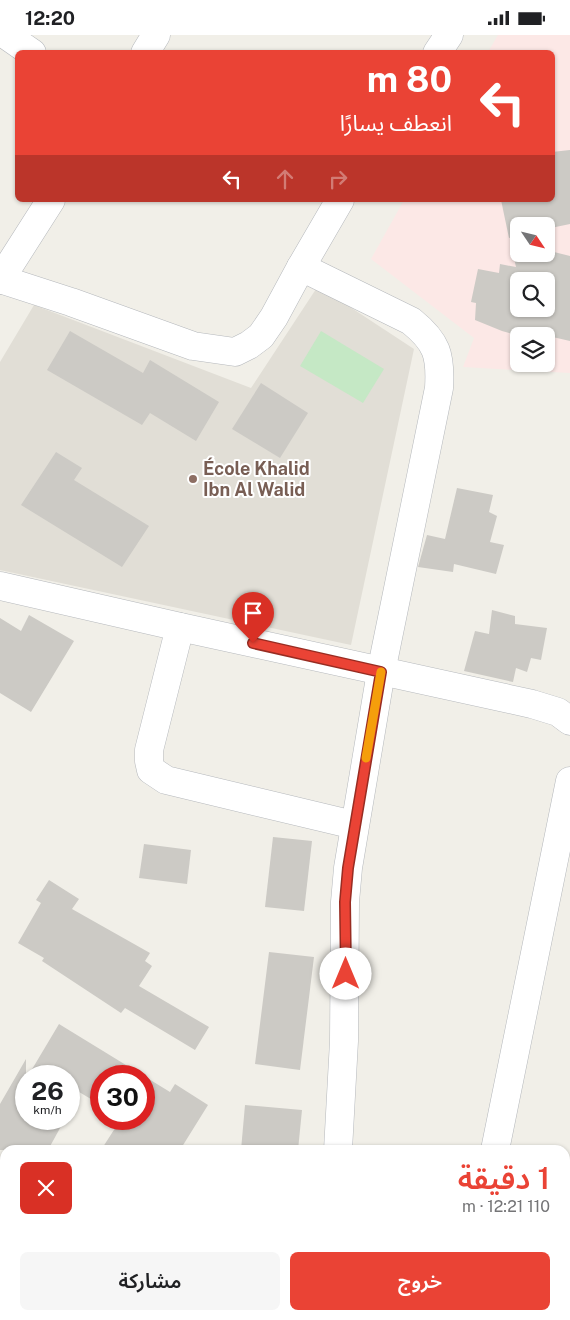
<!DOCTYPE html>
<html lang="ar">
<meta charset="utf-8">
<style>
:root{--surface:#fff;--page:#f6f6f6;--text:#202124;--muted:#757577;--accent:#ea4335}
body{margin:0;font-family:"Public Sans","Noto Sans Arabic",sans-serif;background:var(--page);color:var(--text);direction:rtl;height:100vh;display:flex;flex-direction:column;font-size:19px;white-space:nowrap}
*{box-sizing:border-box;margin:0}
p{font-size:16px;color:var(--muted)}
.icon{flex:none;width:28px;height:28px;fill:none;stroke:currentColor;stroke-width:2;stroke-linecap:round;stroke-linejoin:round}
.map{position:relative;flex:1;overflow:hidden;direction:ltr}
.sheet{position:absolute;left:0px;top:1110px;width:570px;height:175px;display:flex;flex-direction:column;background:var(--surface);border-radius:15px 15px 0 0;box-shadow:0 1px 4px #0004;direction:rtl}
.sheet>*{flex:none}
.top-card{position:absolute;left:15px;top:15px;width:540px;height:152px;border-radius:8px;box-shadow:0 1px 4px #0004;direction:rtl;background:#ea4335;color:#fff;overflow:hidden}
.needle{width:32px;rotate:125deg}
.fabs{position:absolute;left:510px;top:182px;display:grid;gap:10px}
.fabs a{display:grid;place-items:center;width:45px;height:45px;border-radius:8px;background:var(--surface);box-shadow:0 1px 4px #0004;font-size:25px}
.speed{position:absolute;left:15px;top:1030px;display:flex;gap:10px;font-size:25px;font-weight:700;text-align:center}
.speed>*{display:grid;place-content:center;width:65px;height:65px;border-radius:50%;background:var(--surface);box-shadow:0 1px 4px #0004;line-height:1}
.speed small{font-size:12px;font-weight:400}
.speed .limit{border:8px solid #d22;background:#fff;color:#111}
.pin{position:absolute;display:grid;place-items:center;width:42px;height:42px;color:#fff;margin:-51px -21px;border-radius:50% 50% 50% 0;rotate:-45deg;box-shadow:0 0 5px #0007}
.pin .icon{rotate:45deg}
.me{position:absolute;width:55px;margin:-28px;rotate:0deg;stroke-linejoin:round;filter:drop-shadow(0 0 4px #0008)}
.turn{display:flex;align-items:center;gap:18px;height:105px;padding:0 20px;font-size:22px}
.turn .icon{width:65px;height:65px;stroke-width:2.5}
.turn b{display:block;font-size:35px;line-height:42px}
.lanes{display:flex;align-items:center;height:48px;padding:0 20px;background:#0003;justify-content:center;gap:25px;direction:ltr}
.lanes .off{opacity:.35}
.round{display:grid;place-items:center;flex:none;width:52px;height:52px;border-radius:8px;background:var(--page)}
.head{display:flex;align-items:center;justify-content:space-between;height:85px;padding:0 20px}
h1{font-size:30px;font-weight:600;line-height:38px;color:var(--accent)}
.action{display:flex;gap:10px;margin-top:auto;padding:10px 20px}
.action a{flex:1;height:58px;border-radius:8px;background:var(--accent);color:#fff;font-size:20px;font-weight:600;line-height:58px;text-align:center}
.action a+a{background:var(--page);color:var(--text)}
.status{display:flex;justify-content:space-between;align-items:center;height:35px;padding:0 25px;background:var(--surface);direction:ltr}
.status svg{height:14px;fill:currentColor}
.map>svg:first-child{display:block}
</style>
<div class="status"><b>12:20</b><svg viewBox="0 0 49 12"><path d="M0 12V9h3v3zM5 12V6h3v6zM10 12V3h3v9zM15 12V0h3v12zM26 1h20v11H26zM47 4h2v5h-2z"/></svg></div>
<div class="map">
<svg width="570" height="1285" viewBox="0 0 570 1285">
<rect width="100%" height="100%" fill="#f1efe8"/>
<g fill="#e1ded6">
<path d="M318,251L414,314L351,610L0,535V327L34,270L251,353Z"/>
<path d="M56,1280H378L380,1285H49Z"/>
</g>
<path fill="#fce8e6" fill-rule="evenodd" d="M498,0H570V338L463,332L474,303L371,224L404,165H552V18L488,17ZM519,191H546V219H519ZM519,246H546V274H519ZM519,301H546V329H519Z"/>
<path fill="#c5e8c5" d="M321,296L384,334L363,368L300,331Z"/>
<g fill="#cccac5" fill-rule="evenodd">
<path d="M570,115V189L546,194V191H519V201L509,203L501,165H552V117Z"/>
<path d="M510,206L519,209V219H546V215L570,221V306L544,300L520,301L502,296L475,285L476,268L471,267L478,234L499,238L500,229L516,232ZM519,246H546V274H519Z"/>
<path d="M70,296L143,338L150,325L219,367L196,406L150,378L142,390L47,335Z"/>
<path d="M261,348L308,378L280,423L232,394Z"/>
<path d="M56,417L82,433L74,445L149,491L122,532L21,470Z"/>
<path d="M457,453L493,460L489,477L497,481L490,507L504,510L496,539L454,529L453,537L418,532L427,500L445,504Z"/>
<path d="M492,575L515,581V589L547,593L541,625L531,623L527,637L516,633L513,647L464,636L475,596L489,599Z"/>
<path d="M29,580L74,606L31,677L0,658V583L21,596Z"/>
<path d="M273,802L312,806L304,876L265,872Z"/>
<path d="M144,809L191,815L187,849L139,843Z"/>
<path d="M49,845L79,864L72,874L150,918L145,926L152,931L139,951L209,992L195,1015L125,973L121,978L42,926L44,923L18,908L41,868L36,865Z"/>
<path d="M269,917L314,922L300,1035L255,1029Z"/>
<path d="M59,989L170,1057L175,1049L208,1070L180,1115H101L121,1084H144V1041H101V1070L69,1051V1041H28Z"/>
<path d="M26,1024V1084H65L48,1115H0V1069Z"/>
<path d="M245,1070L302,1075L298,1115H241Z"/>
</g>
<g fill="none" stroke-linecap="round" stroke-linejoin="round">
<g stroke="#b5b8bc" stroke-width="29">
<g id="street">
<path d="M6,0L32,18"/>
<path d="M145,18L156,0"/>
<path d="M437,18L449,0"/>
<path d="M301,232L411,286C437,307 441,320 439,353L381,637L348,833L345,867L344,1006L338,1115"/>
<path d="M0,244L71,267L193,311L235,317L249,310L261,301L274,282L301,232L340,165"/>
<path d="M0,245L51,165"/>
<path d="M0,551L180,592L532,669L558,677L570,686"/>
<path d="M180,592L149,715V726L151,735L166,745L354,790"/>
<path d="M495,1115L570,746"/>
<path d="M479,1280L481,1285"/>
</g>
</g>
<use href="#street" stroke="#fff" stroke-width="28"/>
</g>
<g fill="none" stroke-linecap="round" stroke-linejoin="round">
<g stroke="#982c22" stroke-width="12">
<path id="route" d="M253,608L381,637L348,833L345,867L346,939"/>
</g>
<use href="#route" stroke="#ea4335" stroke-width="9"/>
<path stroke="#f59e0b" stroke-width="9" d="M366,723L381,637"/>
</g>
<circle fill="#8d6e63" stroke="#fff" stroke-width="2" cx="193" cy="444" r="5"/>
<g text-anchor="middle" stroke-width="4" stroke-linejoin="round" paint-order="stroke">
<g font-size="18" font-weight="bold" fill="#785e54" stroke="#fff" text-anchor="start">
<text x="203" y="440">École Khalid<tspan x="203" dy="21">Ibn Al Walid</tspan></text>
</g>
</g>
</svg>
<div class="fabs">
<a><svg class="needle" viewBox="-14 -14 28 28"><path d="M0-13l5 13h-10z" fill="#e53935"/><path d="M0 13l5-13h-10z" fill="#757577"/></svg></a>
<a><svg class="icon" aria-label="search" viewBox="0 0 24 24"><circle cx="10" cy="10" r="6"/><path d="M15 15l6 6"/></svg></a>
<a><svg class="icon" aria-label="layers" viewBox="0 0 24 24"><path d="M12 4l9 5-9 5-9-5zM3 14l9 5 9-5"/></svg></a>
</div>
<div class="speed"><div>26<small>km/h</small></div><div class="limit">30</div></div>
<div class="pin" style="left:253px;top:608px;background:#d93025"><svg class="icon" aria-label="arrive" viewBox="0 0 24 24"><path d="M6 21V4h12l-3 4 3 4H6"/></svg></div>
<svg class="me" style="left:346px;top:939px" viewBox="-20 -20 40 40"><circle r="19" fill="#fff"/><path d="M0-13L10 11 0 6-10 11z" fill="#ea4335"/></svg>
<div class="top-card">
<div class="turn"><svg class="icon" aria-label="left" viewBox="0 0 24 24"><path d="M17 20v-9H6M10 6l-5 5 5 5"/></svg><div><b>80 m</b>انعطف يسارًا</div></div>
<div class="lanes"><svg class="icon" aria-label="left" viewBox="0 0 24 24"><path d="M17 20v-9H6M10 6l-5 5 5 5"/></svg><svg class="icon off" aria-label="ahead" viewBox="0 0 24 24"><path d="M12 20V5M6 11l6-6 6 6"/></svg><svg class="icon off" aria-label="right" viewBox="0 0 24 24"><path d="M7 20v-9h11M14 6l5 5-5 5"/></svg></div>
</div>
<section class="sheet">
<div class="head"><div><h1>1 دقيقة</h1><p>110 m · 12:21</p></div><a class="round" style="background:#d93025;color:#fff"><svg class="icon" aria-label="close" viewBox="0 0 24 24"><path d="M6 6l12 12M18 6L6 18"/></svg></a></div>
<div class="action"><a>خروج</a><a>مشاركة</a></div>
</section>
</div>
